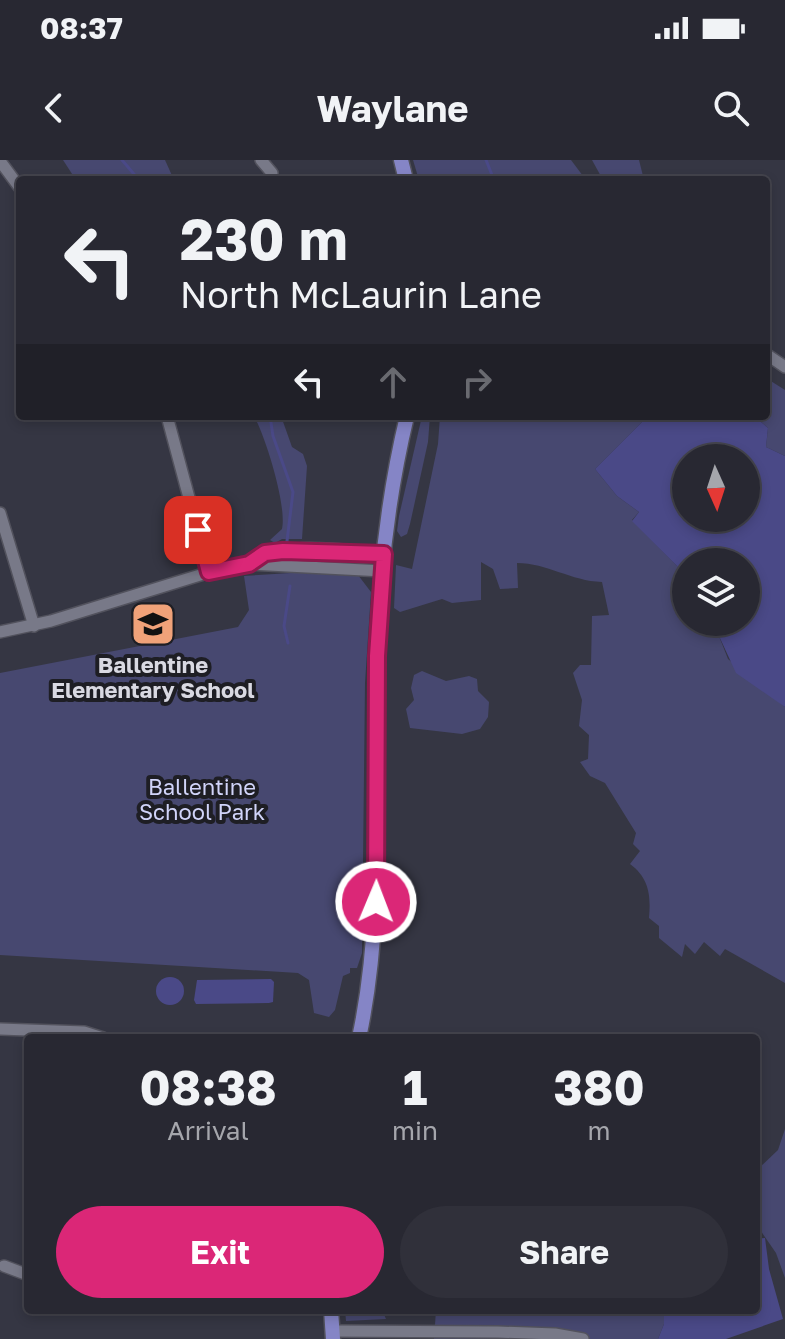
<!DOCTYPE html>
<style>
:root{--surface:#282832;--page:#30303a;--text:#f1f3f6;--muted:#a5a6ac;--line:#44444d;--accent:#db2777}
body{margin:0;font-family:"Golos Text",sans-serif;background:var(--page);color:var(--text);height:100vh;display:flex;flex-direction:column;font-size:30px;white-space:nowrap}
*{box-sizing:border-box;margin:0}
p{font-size:26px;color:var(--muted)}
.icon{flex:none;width:44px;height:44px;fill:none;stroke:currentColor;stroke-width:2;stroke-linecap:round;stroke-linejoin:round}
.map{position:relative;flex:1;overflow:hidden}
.details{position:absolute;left:24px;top:874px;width:736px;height:280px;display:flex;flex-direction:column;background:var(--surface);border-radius:8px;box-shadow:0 4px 12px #0003,0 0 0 2px var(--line)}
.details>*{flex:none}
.guide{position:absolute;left:16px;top:16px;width:754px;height:244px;border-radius:8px;box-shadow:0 4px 12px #0003,0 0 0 2px var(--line);background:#282832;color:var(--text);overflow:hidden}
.needle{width:52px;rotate:177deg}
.controls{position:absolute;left:672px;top:284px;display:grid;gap:16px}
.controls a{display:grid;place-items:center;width:88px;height:88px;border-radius:50%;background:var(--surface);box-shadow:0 4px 12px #0003,0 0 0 2px var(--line);font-size:40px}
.pin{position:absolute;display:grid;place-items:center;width:68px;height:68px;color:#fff;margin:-34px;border-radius:16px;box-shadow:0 4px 12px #0006}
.me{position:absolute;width:88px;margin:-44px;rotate:1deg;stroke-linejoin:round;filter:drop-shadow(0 0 6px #0008)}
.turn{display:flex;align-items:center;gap:28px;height:168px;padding:0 32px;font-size:36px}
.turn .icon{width:104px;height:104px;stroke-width:2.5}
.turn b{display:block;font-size:56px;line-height:68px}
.lanes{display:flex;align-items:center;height:76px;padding:0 32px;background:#0003;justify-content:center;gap:40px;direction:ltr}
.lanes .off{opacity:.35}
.eta{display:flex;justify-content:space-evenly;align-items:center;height:136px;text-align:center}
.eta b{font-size:48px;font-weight:700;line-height:56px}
.primary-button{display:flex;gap:16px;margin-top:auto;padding:16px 32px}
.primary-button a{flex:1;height:92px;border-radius:48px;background:var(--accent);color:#fff;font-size:32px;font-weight:700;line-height:92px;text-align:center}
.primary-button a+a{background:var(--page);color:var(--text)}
.status{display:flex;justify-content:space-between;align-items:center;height:56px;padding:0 40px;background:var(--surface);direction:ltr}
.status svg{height:22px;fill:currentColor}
header{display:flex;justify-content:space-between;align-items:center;height:104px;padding:0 32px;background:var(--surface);font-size:36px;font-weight:700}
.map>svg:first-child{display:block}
</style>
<div class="status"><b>08:37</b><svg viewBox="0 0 49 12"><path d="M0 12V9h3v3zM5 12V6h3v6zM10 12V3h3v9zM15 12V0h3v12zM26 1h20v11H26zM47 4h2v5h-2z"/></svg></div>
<header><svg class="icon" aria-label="back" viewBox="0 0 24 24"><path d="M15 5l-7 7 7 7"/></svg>Waylane<svg class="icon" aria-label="search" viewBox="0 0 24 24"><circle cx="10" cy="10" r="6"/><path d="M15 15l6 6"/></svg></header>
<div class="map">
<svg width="785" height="1179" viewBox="0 0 785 1179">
<rect width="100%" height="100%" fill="#353643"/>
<g fill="#474870">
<path d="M63,0H165L174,20H76Z"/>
<path d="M413,0H571L586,20H419Z"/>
<path d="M592,0H639L644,20H603Z"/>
<path d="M766,218L785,230V296L766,287L768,268L754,256H766Z"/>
<path d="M254,256H281L292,287L303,294L307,306L302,379H282L275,383L270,380L282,369C287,346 266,278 254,256Z"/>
<path d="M422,256H430L428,282L410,364L407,374L401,377L397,371L399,356Z"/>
<path d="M440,256H648L595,309L617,336L639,352L632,360L677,406L686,421V462H705L719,476L728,499L785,547V823L725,789L720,796L704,782L695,794L685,784L682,797L659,778V766L649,758C651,735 649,718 630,704L640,691L633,684L636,673L605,623L590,616L580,602L588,599L589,575L579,566L582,540L573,513L580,505H591L592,456L609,455L602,422C571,421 547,403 517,403L518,428L500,429L493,409L481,402V440L452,443L442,439L400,452L394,448L396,405L412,409L438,284Z"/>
<path d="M307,412L358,415L371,432L365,523L362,793L357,808H350V813L343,816L335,850L329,857L314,853L309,820L298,813L0,795V513L238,467L249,450L244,416Z"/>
<path d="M422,511L446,521L469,516L477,519L478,531L489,542L488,557L480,569L462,574L410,568L406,549L414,540L411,528L414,515Z"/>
<path d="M785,969V1118L776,1093L756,1064V1011L778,990Z"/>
<path d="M345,1150H382L386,1159L346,1161Z"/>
<path d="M436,1150H664V1164L658,1179H434Z"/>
</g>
<g fill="#4a4987" fill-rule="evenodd">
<path d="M648,256H754L768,268L766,287L785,296V547L736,513L719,476L705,462H746V402H686V421L677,406L632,361L639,352L617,336L595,309ZM746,298V358H686V298Z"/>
<circle cx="170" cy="831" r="14"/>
<path d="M271,819L274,822L273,842L269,843L196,844L194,840L197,820Z"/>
<path d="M765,1078L769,1109L783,1159L726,1179H658L664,1164V1150H756V1079Z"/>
</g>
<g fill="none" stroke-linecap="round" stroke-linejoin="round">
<g stroke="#4a4987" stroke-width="3">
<path d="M122,0L139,20"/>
<path d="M486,0L494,20"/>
<path d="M270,256L273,276L293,332L287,381"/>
<path d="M288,483L284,466L290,426"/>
</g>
<g stroke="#52525d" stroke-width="14">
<g id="minor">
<path d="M261,0L272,13"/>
<path d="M0,1L20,28"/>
<path d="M766,194L785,207"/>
<path d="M167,256L209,412"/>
<path d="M0,353L34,466"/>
<path d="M249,404C286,379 342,391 384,394"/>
<path d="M0,472L51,461L226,407L249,404L383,411"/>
<path d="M0,869L84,872L103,878"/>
<path d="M4,1106L28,1115"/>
<path d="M332,1171L498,1172L555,1174L583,1179"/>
</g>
</g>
<g stroke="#52525d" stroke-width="17">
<g id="major">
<path d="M401,0L406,20"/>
<path d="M359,878C386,752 373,625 377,497C379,416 388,335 407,256"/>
<path d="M331,1150L333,1179"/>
</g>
</g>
<use href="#minor" stroke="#787988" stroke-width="11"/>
<use href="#major" stroke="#8585c6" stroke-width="14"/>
</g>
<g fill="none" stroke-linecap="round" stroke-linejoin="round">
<g stroke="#8e194d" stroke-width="20">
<path id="route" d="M198,370L209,412L249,404L265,393L283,391L384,394L377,496L376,742"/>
</g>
<use href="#route" stroke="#db2777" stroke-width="14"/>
</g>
<defs>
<g id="school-square" transform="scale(2.3)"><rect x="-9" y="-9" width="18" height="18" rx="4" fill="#f0a279" stroke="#1e1e24"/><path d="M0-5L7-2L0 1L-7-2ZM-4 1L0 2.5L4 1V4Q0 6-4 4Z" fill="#111"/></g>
</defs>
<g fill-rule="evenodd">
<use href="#school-square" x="153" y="464"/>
</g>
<g text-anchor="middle" stroke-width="8" stroke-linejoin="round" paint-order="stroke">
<g font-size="22" font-weight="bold" fill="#d9d9e2" stroke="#1e1e24">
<text x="153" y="513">Ballentine<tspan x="153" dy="25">Elementary School</tspan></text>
</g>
<g font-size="22" fill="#d1d4f9" stroke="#1e1e24">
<text x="202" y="635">Ballentine<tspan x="202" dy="25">School Park</tspan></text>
</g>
</g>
</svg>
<div class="controls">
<a><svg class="needle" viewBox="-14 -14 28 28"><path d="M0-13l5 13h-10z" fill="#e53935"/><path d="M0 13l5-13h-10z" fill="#a5a6ac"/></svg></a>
<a><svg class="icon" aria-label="layers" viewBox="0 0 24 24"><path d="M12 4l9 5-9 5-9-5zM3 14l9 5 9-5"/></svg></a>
</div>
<div class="pin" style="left:198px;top:370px;background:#d93025"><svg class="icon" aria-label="arrive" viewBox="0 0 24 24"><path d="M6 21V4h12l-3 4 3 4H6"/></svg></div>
<svg class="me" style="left:376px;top:742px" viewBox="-20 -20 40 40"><circle r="17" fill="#db2777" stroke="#fff" stroke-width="3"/><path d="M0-11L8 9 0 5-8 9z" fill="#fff"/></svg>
<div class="guide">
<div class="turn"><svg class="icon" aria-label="left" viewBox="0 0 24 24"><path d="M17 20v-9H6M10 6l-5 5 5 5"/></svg><div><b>230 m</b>North McLaurin Lane</div></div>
<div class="lanes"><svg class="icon" aria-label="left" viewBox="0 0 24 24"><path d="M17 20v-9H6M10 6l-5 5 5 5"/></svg><svg class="icon off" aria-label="ahead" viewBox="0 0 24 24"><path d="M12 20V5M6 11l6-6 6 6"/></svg><svg class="icon off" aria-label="right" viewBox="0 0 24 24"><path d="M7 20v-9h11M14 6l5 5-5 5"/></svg></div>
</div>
<section class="details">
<div class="eta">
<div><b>08:38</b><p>Arrival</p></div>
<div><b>1</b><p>min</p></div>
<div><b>380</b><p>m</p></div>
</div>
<div class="primary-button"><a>Exit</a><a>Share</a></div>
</section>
</div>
